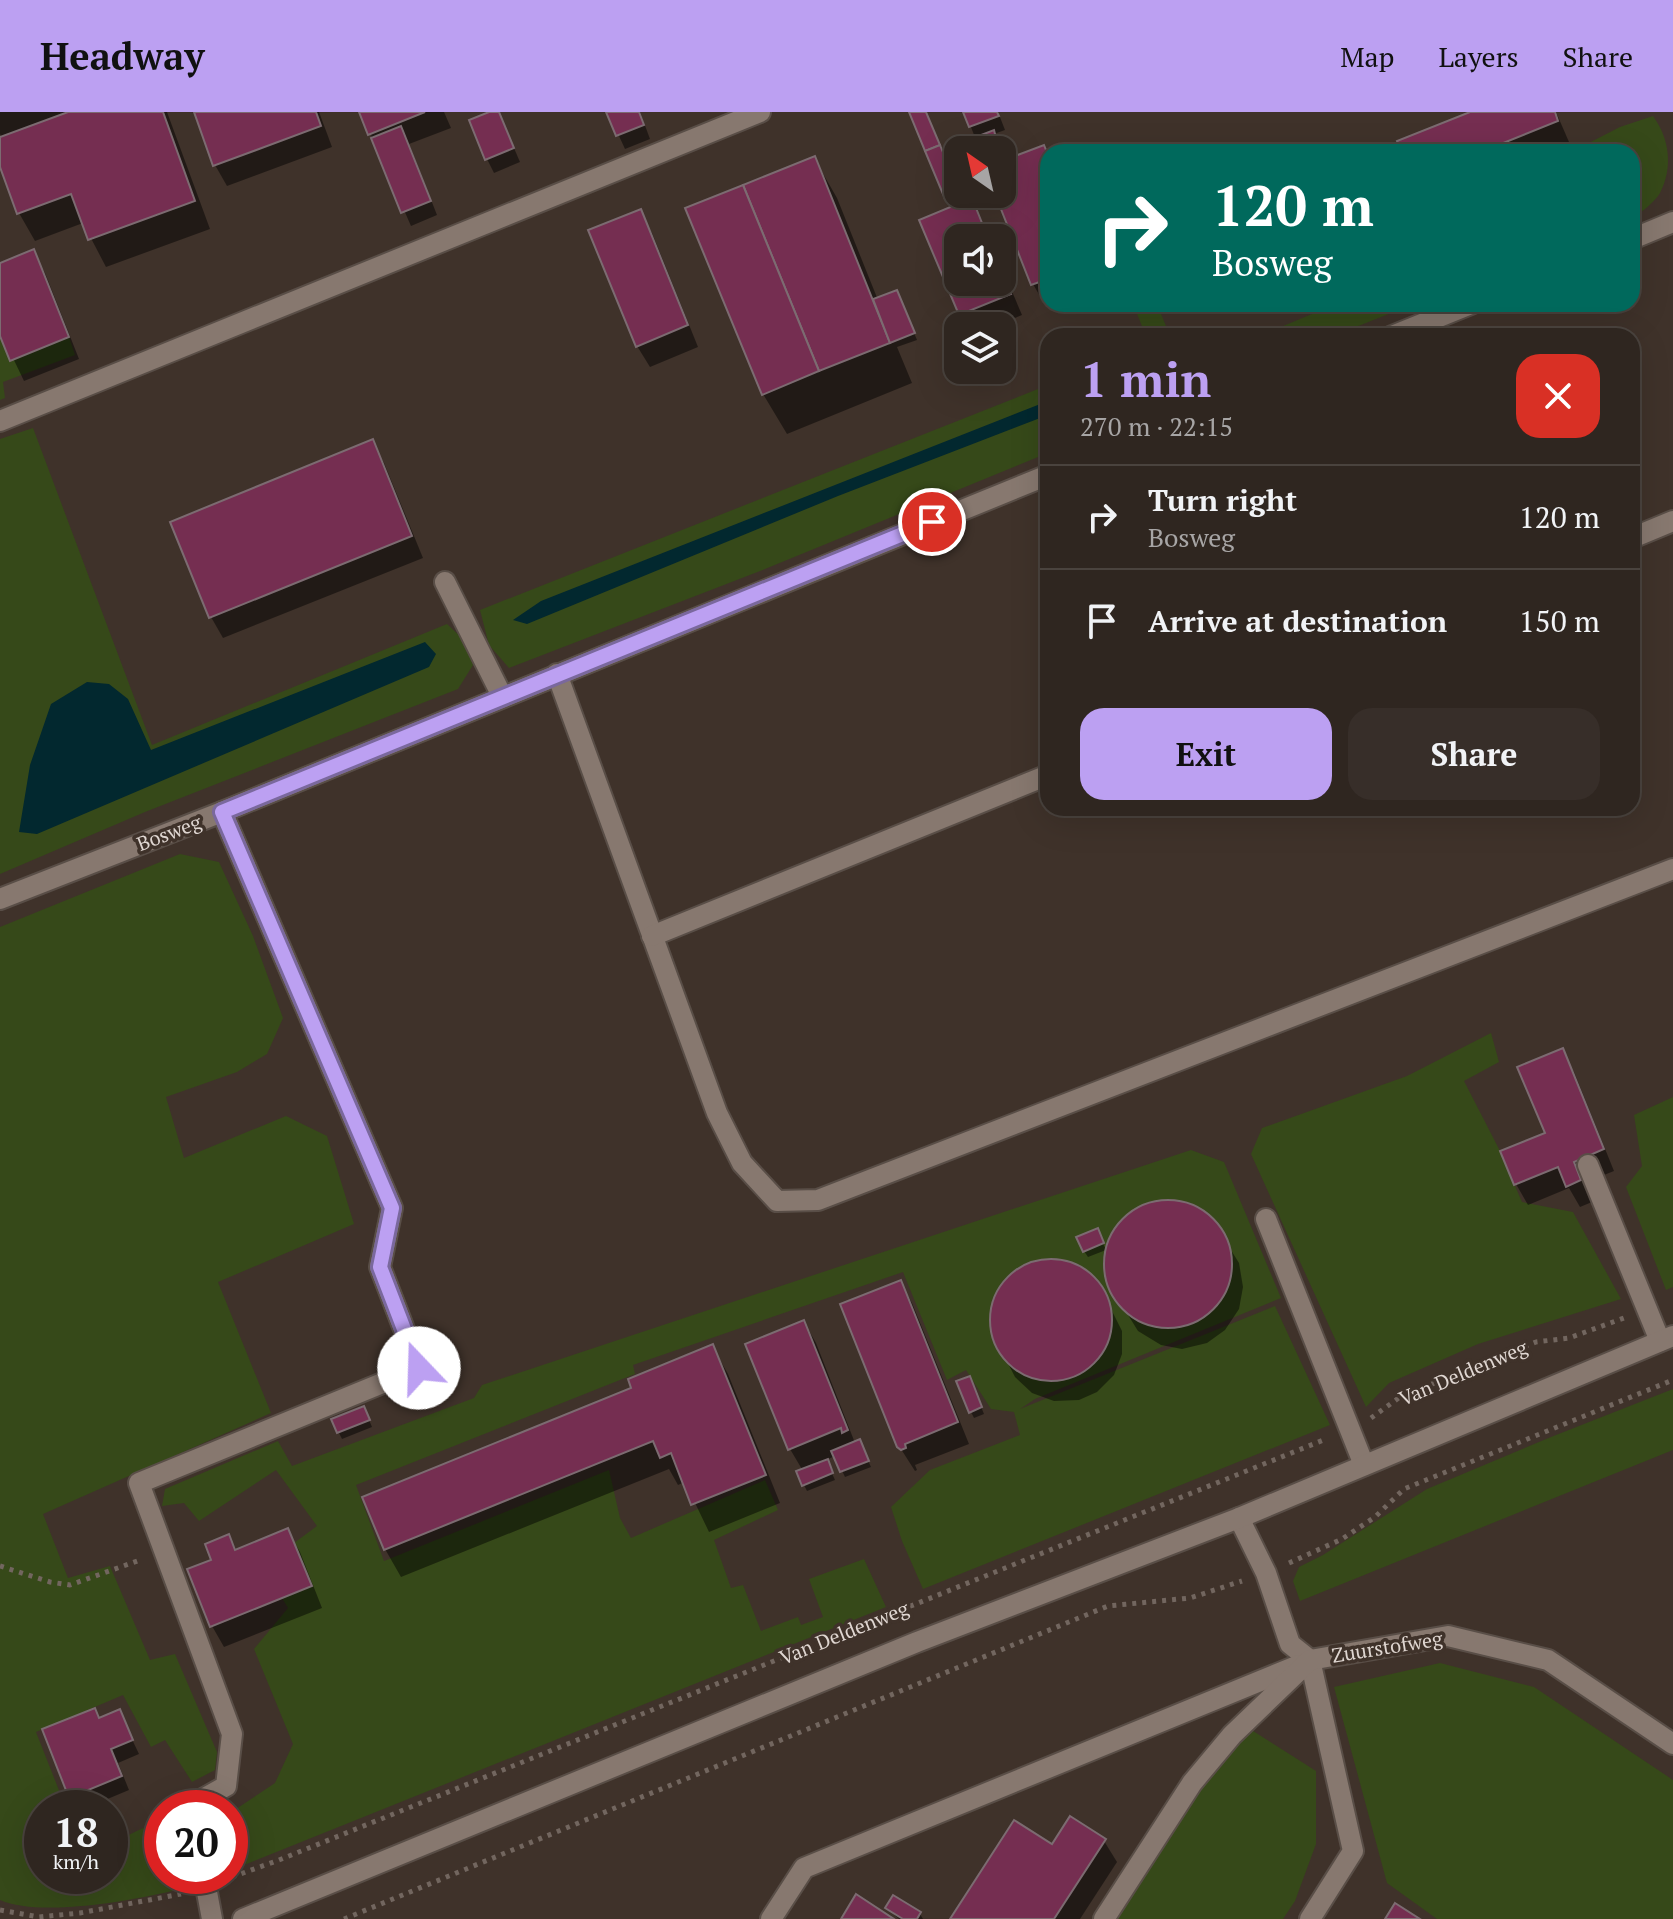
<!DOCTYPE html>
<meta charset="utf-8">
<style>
:root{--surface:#2f2620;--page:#372e29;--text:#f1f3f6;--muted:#a7a5a5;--line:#4a433e;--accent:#bca0f2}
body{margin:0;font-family:"PT Serif",serif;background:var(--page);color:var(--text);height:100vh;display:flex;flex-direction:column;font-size:30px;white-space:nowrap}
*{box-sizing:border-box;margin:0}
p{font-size:26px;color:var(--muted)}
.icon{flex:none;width:44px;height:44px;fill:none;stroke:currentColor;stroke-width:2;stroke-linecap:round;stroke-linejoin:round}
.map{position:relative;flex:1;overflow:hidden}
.side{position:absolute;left:1040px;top:216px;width:600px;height:488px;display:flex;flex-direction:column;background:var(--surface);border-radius:24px;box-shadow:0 8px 32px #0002,0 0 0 2px var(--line)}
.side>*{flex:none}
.banner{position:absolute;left:1040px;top:32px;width:600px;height:168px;border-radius:24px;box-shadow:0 8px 32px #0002,0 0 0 2px var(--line);background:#00695c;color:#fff;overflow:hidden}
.needle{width:52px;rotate:326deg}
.tools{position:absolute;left:944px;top:24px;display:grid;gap:16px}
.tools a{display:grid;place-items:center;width:72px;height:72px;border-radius:16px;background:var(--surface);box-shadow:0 8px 32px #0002,0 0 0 2px var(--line);font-size:40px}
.speed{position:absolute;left:24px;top:1678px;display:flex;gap:16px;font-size:40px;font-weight:700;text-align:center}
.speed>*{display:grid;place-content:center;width:104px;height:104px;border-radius:50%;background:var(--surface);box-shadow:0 8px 32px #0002,0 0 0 2px var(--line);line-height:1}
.speed small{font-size:20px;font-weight:400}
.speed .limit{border:12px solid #d22;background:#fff;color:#111}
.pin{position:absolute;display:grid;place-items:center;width:68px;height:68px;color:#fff;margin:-34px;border:4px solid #fff;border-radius:50%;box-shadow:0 2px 8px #0007}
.me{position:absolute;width:88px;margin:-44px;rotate:339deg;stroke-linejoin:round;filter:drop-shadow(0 0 6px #0008)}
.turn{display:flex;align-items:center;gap:28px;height:168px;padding:0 40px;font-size:36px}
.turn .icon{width:104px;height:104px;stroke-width:2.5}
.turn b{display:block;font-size:56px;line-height:68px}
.round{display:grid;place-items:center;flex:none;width:84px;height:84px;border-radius:24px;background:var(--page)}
.head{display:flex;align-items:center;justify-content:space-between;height:136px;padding:0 40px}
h1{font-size:48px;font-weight:600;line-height:60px;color:var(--accent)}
.cta{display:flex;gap:16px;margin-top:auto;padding:16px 40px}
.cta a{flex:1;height:92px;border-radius:24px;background:var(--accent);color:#111;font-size:32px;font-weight:600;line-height:92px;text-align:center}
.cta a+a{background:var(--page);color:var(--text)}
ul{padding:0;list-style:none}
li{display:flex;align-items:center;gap:24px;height:104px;padding:0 40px;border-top:2px solid var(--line)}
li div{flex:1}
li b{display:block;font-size:30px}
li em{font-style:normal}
header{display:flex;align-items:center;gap:48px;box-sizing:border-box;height:112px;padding:0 40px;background:var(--accent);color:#111}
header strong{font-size:38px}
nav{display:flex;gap:44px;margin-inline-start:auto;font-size:28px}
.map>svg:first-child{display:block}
</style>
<header>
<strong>Headway</strong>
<nav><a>Map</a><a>Layers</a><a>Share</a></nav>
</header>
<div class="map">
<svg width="1673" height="1807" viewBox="0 0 1673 1807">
<rect width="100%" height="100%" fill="#3f322a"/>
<g fill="#364919">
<path d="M1653,4C1670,27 1673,56 1660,81C1654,91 1641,100 1632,108V40H1578L1577,37L1620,15Z"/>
<path d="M1133,192H1157L1170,224H1146Z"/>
<path d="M1336,192H1414L1333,224H1259Z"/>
<path d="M0,224L10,249L69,225L75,243L3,270L5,286L0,288Z"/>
<path d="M1048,273V341L765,457L509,556L489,533L480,498Z"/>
<path d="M33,316L152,633L447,512L463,527L473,553L458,577L145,700L0,762V327Z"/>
<path d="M180,742L219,750L253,824L283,906L267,942L237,960L166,985L184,1046L286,1004L327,1024L354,1112L218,1170L271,1301L43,1402L68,1466L110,1454L150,1548L175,1542L217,1640L215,1658L192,1670L165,1628L151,1635L123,1583L36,1620L66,1696H42V1764H110V1732L143,1716L162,1720V1764H191L196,1773C149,1786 43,1807 0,1788V815Z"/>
<path d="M1491,921L1499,950L1464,969L1500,1039L1522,1090L1573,1100L1621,1187L1478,1232L1389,1271L1366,1295L1251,1042L1262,1016L1407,964Z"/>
<path d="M1673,985V1175L1666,1178L1626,1075L1642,1054L1634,1003Z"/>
<path d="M1191,1038L1224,1050L1281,1186L1035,1287L1020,1297L1275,1194L1330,1313L923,1477L902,1429L891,1395L930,1358L1020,1323L1014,1300L991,1297L966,1258L947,1268L903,1160L633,1253L635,1262L356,1373L384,1449L609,1358L620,1406L631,1426L765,1368L778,1398L714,1428L731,1476L743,1473L761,1519L798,1505L801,1513L823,1505L809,1467L864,1447L886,1495L234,1757L230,1756V1701L275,1671L293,1632L254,1537L288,1496L282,1486L294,1431L317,1414L276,1358L199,1409L184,1391L162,1394L165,1377L278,1329L292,1354L474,1286L482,1273Z"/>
<path d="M1673,1277V1338L1300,1489L1293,1469L1299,1455L1323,1443L1427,1377L1551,1325Z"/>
<path d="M1440,1551L1534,1575L1673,1668V1807H1437L1387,1771L1334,1575Z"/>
<path d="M1250,1617L1316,1659V1732L1295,1789L1283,1807H1116L1204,1671Z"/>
</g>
<g fill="#02282f">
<path d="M1048,289V303L838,384L527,512L513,508L541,489Z"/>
<path d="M425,530L436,542L429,555L37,722L19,720L30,653L51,592L87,570L109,572L128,587L151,638Z"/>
</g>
<g fill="#0007">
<path d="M0,0H167L210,117L106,155L83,111L35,129L19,101L0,49V27L2,26L0,22Z"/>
<path d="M196,0H319L332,35L227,74L215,53Z"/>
<path d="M361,0H444L451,16L409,32L437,103L411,114Z"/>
<path d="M494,0H497L504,13L520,50L494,61L487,47Z"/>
<path d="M608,0H640L650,27L625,37Z"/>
<path d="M911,0H926L961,87L950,92L946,86Z"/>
<path d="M965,0H998L1005,18L994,22L1000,38H980Z"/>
<path d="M1475,0H1556L1569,30L1545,40H1404Z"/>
<path d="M1048,44V192L1045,193L1033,172L998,82H1002V45L1004,51Z"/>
<path d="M814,46L837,86L878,188L900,187L917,228L897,235L912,271L787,322L763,282Z"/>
<path d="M971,89L990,126H958V170H1002V156L1022,203L995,214H967L922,109Z"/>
<path d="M640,100L652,121L698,235L650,255L637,234Z"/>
<path d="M33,140L45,161L79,247L24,269L0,219V153Z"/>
<path d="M372,330L384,351L423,446L223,526L211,505Z"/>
<path d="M1562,939L1574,960L1614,1059L1584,1071L1592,1090L1580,1095L1569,1076L1528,1093L1516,1072L1548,1022Z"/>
<path d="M1165,1090L1191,1094L1211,1106L1239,1151L1243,1175L1239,1197L1225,1218L1207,1231L1182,1237L1161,1233L1138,1219L1112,1177L1106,1156L1109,1131L1122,1110L1143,1094Z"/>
<path d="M1100,1125L1106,1138L1088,1145L1084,1139Z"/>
<path d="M1061,1149L1084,1159L1100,1175L1122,1219V1242L1114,1263L1097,1280L1079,1288L1054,1289L1032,1281L1015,1265L993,1222L992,1198L999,1179L1014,1161L1037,1150Z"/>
<path d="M900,1170L912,1191L969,1332L915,1353L917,1358L915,1359L899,1334Z"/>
<path d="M804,1210L816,1231L855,1331L862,1336L871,1355L845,1365L835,1344L826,1348L835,1368L807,1379L804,1373L803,1359L790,1337Z"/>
<path d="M712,1234L728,1262L780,1391L709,1420L685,1370L678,1373L669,1357L401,1465L385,1437L634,1277Z"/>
<path d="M972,1272L984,1302L974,1306L971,1300Z"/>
<path d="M367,1303L372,1315L342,1327L333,1309Z"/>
<path d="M288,1419L300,1440L322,1496L224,1535L212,1514L228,1425L237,1439Z"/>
<path d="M119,1600L139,1642L118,1651L129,1678L86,1696H77L44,1619L99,1608Z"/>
<path d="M1104,1729L1117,1750L1080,1807H953L1052,1735Z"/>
<path d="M887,1796L920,1802L923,1807H899Z"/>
</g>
<g fill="#752e51" stroke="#7c6b71" stroke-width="2">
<path d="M68,0H163L195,89L88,128L71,82L17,102L0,55V25Z"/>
<path d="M194,0H316L321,14L213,54Z"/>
<path d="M359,0H425L368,23Z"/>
<path d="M489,0H499L514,36L485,48L469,8Z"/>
<path d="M606,0H639L644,13L616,24Z"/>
<path d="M909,0H926L940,33L925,39Z"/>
<path d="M963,0H997L999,4L969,15Z"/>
<path d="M1470,0H1555L1558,9L1481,40H1402L1397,29Z"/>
<path d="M401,14L431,89L401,101L371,26Z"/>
<path d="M994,18L999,38H978L973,26Z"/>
<path d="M940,33L958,78V81L945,87L925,39Z"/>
<path d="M1044,33L1048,43V167L1031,173L995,82H1002V49Z"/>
<path d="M815,44L890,231L819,259L743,73Z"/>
<path d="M743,73L819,259L762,283L685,96Z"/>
<path d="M972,86L988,126H958V170H1002V159L1011,182L959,203L919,108Z"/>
<path d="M641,97L688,213L636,235L588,118Z"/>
<path d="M34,137L69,225L10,249L0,224V151Z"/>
<path d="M897,178L915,221L890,231L873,187Z"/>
<path d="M373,327L412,424L209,506L170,410Z"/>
<path d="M1563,936L1604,1037L1574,1050L1581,1068L1566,1075L1558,1055L1514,1073L1500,1039L1545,1021L1517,955Z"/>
<circle cx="1168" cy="1152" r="64"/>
<path d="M1098,1116L1104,1131L1083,1140L1076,1125Z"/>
<circle cx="1051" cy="1208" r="61"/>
<path d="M901,1168L958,1310L905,1332L906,1336L901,1338L897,1335L840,1192Z"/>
<path d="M804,1208L848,1318L842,1321L841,1316L788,1338L745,1232Z"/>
<path d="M713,1232L766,1363L691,1393L671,1341L660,1346L653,1329L384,1438L362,1385L631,1276L628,1267Z"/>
<path d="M970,1264L982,1295L969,1301L956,1269Z"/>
<path d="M364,1294L370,1308L337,1321L331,1307Z"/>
<path d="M860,1327L869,1349L840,1360L831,1339Z"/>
<path d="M828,1347L833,1361L802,1374L796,1359Z"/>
<path d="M288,1416L312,1474L210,1515L187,1457L211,1448L205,1432L229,1422L235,1438Z"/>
<path d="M95,1596L99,1606L120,1597L133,1628L111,1637L122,1664L69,1686L42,1617Z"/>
<path d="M1070,1704L1106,1727L1054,1807H950L1014,1708L1052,1732Z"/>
<path d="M856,1782L894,1807H841Z"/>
<path d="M893,1783L921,1800L917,1807H903L885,1796Z"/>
<path d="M1395,1791L1420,1807H1385Z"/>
</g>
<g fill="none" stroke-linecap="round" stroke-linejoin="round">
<g stroke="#594e47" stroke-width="24">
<g id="lane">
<path d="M1632,127L1673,110"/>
<path d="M1392,224L1471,192"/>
<path d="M0,309L760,0"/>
<path d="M1632,426L1673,409"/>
<path d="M445,470L502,584"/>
<path d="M557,562L717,1001L742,1051L777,1089L818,1088L1673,757"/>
<path d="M0,787L222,700L1048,363"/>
<path d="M652,824L1048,663"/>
<path d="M1588,1053L1660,1229"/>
<path d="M1266,1107L1364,1353"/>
<path d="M1239,1406L1266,1461L1290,1532L1310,1548L1353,1739L1310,1807"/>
<path d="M187,1696L226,1674L232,1622L139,1371L419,1256L380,1155L392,1096L222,700"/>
<path d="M204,1764L212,1807"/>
<path d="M243,1807L917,1530L1239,1406L1673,1224"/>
<path d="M771,1807L804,1756L1299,1553"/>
<path d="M1104,1807L1192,1671L1232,1623L1310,1548L1448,1524L1548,1548L1673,1632"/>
</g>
</g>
<g stroke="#72665f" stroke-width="5" stroke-dasharray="4 6" stroke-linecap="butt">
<path d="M1371,1306L1400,1285L1536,1230L1569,1226L1624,1206"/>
<path d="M1289,1451L1342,1427L1375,1405L1404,1377L1673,1268"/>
<path d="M0,1454L50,1470L70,1473L140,1448"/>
<path d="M232,1765L279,1748L1326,1327"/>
<path d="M0,1798L39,1805L80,1801L181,1782"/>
<path d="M344,1807L1108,1494L1190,1486L1242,1469"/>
</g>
<use href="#lane" stroke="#87786f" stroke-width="20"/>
</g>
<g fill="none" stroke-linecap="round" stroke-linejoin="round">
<g stroke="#7a689d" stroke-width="20">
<path id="route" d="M419,1256L380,1155L392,1096L222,700L932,410"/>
</g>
<use href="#route" stroke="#bca0f2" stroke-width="14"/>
</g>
<g text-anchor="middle" stroke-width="7" stroke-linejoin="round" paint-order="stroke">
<g font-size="20" fill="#dfd6d1" stroke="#3f322a">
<text transform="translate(169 721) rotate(-21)" y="7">Bosweg</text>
<text transform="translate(1463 1261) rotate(-23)" y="7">Van Deldenweg</text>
<text transform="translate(844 1521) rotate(-22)" y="7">Van Deldenweg</text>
<text transform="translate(1387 1535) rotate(-9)" y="7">Zuurstofweg</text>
</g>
</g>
</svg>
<div class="tools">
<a><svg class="needle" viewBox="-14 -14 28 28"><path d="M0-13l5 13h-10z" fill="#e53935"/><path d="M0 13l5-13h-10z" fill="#a7a5a5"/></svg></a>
<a><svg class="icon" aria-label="sound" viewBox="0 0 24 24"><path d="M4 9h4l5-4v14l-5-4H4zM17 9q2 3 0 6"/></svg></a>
<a><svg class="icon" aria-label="layers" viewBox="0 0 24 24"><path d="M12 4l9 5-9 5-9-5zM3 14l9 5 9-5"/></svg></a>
</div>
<div class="speed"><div>18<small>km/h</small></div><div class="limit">20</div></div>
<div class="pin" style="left:932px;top:410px;background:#d93025"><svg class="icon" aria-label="arrive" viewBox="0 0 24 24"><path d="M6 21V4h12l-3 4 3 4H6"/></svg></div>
<svg class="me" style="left:419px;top:1256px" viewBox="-20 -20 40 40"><circle r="19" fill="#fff"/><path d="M0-13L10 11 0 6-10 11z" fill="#bca0f2"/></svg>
<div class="banner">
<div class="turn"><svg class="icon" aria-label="right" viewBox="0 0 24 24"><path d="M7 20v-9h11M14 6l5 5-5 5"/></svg><div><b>120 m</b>Bosweg</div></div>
</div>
<section class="side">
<div class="head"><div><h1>1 min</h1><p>270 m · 22:15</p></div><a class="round" style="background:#d93025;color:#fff"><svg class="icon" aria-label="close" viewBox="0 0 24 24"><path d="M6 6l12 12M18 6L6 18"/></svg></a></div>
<ul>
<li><svg class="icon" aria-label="right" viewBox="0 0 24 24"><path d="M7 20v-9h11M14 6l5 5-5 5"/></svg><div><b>Turn right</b><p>Bosweg</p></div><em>120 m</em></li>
<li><svg class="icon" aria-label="arrive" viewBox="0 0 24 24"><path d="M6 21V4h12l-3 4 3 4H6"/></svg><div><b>Arrive at destination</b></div><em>150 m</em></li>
</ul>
<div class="cta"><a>Exit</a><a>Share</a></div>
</section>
</div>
